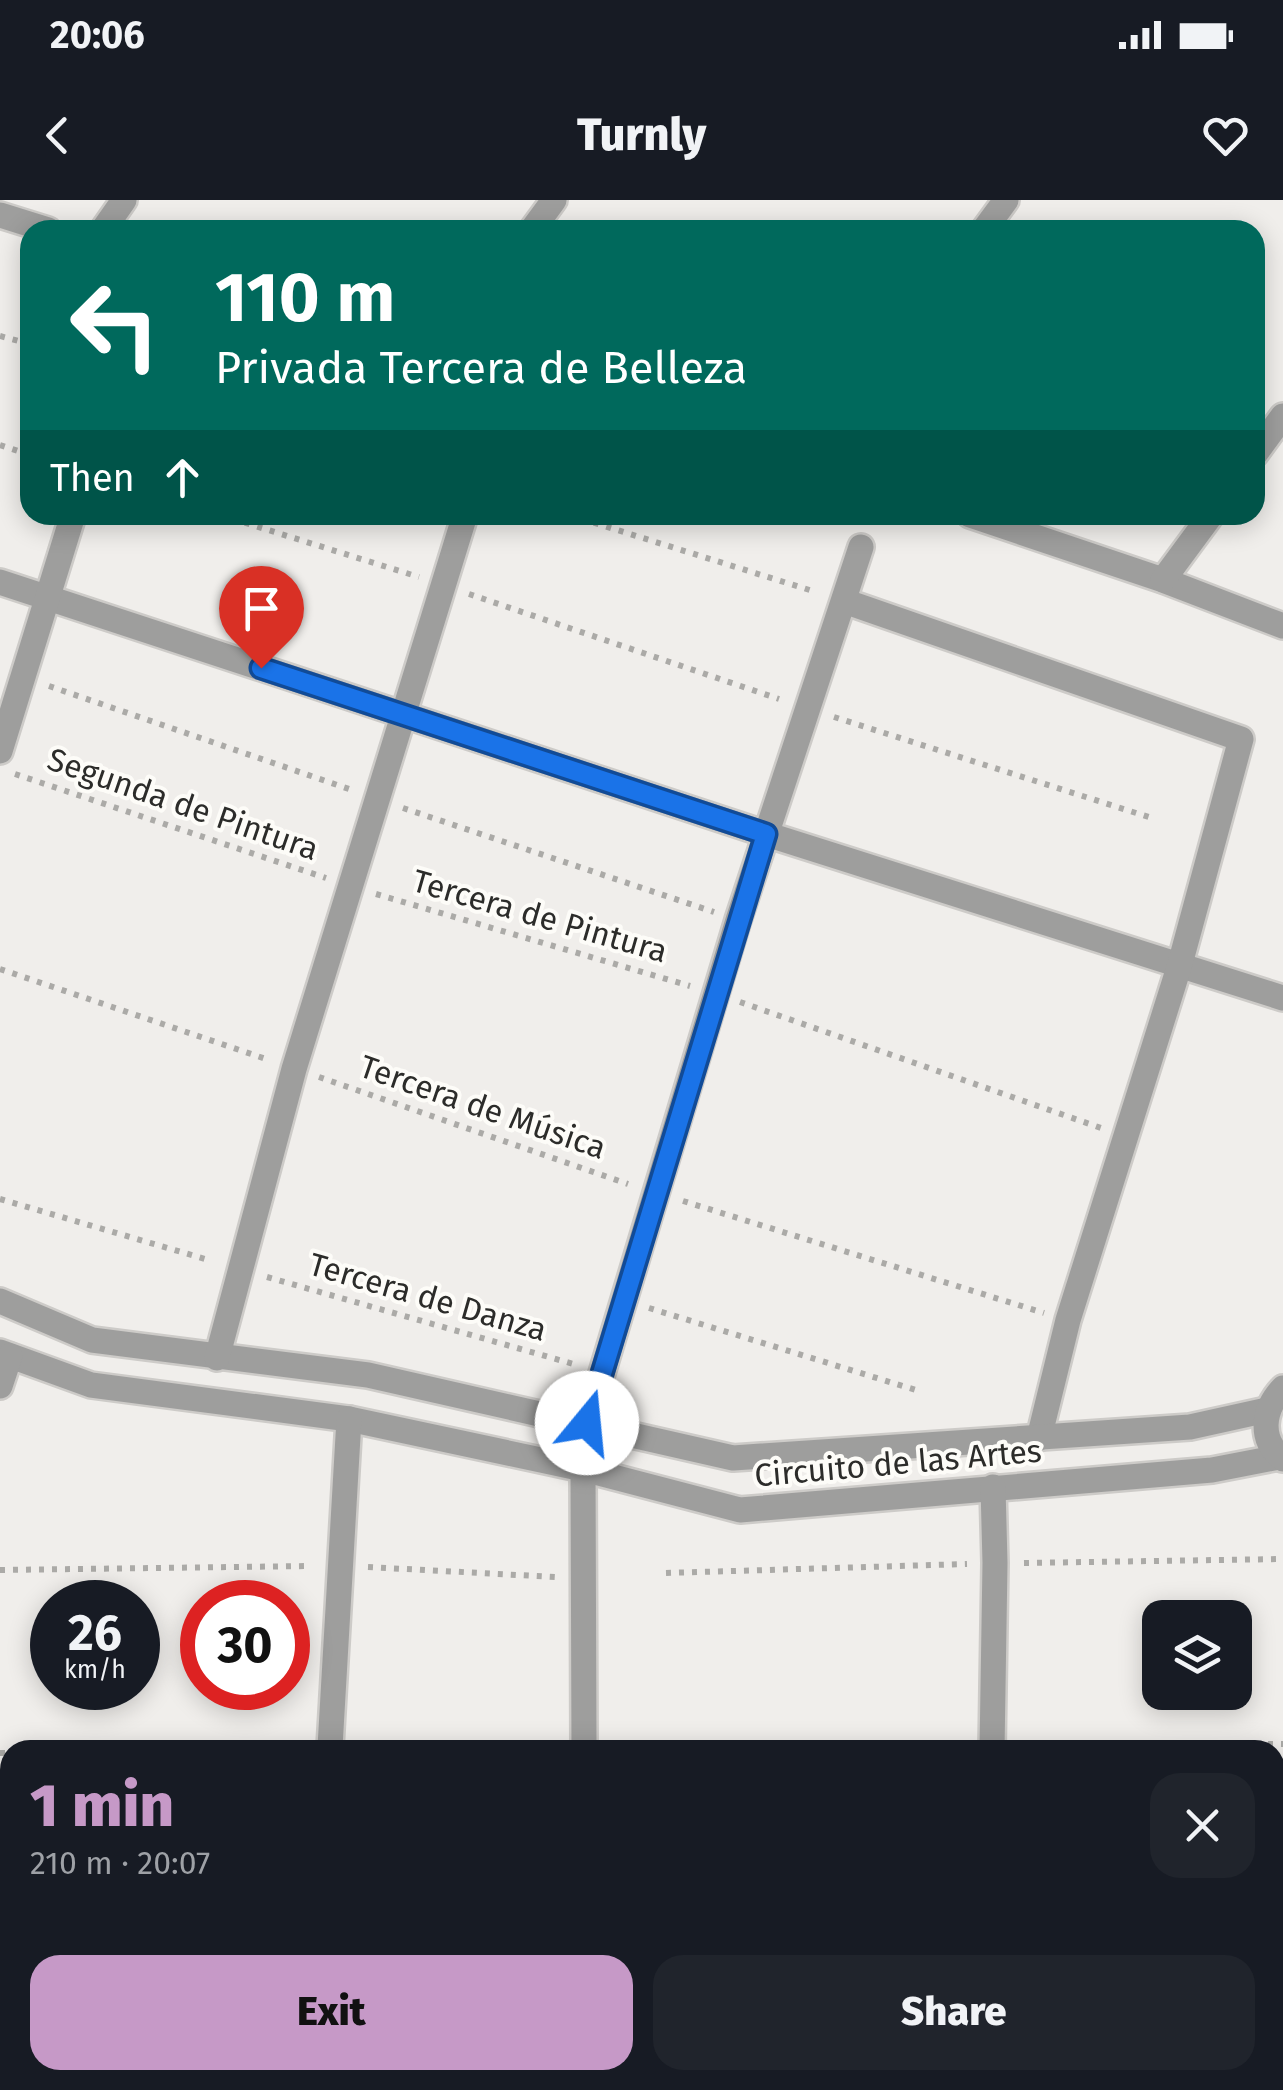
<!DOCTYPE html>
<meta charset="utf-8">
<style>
:root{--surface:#171b24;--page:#20242c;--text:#f1f3f6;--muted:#9ea1a6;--accent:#c699c7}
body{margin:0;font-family:"Fira Sans",sans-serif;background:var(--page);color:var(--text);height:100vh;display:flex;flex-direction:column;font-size:38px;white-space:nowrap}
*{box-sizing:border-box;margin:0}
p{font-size:32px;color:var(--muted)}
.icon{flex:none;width:55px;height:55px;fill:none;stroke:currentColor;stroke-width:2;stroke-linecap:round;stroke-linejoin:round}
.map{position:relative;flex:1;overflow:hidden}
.side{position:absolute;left:0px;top:1540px;width:1285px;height:350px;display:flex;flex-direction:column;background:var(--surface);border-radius:30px 30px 0 0;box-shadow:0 5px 25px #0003}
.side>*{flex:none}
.banner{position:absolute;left:20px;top:20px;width:1245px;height:305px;border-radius:30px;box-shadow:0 5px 25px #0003;background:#00695c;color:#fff;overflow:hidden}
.controls{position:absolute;left:1142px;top:1400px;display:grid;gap:20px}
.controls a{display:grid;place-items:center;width:110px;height:110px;border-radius:20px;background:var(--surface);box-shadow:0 5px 25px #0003;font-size:50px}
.speed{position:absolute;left:30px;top:1380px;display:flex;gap:20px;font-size:50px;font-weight:700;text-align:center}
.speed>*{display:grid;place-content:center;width:130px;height:130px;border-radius:50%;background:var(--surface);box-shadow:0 5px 25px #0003;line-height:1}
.speed small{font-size:25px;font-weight:400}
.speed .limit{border:15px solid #d22;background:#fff;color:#111}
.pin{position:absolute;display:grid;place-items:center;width:85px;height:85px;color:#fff;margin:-102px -42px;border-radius:50% 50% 50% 0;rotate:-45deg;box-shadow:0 0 10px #0007}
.pin .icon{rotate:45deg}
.me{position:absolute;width:110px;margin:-55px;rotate:17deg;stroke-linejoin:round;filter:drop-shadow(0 0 8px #0008)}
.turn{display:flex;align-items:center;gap:35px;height:210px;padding:0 30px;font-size:45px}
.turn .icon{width:130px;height:130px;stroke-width:2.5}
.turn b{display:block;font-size:70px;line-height:85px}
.then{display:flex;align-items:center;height:95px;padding:0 30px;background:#0003;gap:20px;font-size:38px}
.round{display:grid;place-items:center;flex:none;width:105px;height:105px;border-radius:30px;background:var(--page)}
.headline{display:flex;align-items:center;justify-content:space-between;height:170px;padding:0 30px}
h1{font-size:60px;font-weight:800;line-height:75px;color:var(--accent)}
.action{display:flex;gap:20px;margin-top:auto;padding:20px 30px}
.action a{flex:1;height:115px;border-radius:30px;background:var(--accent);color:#111;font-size:40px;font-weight:800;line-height:115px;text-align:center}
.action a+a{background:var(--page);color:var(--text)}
.status{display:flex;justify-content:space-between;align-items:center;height:70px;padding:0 50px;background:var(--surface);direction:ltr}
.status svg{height:28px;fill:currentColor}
header{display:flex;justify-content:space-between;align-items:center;height:130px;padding:0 30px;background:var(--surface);font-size:45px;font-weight:800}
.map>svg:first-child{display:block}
</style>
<div class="status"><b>20:06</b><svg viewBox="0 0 49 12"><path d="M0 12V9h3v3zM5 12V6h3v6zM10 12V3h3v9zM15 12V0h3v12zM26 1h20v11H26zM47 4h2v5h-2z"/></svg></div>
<header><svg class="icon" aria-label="back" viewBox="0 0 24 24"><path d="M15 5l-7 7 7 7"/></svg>Turnly<svg class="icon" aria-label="heart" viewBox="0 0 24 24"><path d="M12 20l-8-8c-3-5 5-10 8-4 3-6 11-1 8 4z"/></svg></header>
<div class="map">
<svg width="1283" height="1890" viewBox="0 0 1283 1890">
<rect width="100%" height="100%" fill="#f0eeeb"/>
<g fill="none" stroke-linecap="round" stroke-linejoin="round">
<g stroke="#cdcbc8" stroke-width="30">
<g id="street">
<path d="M0,15L48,30"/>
<path d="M103,30L124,0"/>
<path d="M532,30L554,0"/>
<path d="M984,30L1006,0"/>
<path d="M1255,254L1283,216"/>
<path d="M970,315L1163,380L1283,426"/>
<path d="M1163,380L1211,315"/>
<path d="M0,382L766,634L1283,798"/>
<path d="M844,401L1241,539L1180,764L1068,1120L1039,1238"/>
<path d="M0,551L73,315"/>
<path d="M0,1101L92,1140L368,1175L733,1258L1190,1227L1267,1210"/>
<path d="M0,1152L91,1185L349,1219L583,1269L740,1310L1212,1270L1279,1257"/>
<path d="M217,1158L294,869L465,315"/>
<path d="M0,1186L10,1156"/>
<path d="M1283,1188C1263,1209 1258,1239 1283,1259"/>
<path d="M587,1223L738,720L861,347"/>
<path d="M583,1269L584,1550"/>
<path d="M330,1547L349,1219"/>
<path d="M992,1550L995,1363L993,1287"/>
<path d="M0,1871H10"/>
<path d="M627,1880L677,1885"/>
<path d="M87,1890L88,1880"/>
<path d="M289,1890V1880"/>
<path d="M482,1890V1880"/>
</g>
</g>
<g stroke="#abaaa7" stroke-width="6" stroke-dasharray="5 8" stroke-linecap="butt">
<path d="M0,136L30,144"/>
<path d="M0,245L30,255"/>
<path d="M220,315L419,377"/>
<path d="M569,315L816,392"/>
<path d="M469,394L779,499"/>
<path d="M49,486L349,589"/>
<path d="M834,517L1155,619"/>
<path d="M15,574L326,678"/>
<path d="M403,608L714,712"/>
<path d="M376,694L690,786"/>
<path d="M0,769L269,860"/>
<path d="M740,802L1101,928"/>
<path d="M319,877L628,984"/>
<path d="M0,999L212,1061"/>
<path d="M683,1001L1044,1113"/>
<path d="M267,1077L577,1165"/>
<path d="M649,1108L919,1191"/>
<path d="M1024,1363L1283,1359"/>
<path d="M368,1367L555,1377"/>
<path d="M0,1370L310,1366"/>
<path d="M666,1373L967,1364"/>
<path d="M1021,1543L1283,1544"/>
<path d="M611,1546L964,1543"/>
<path d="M356,1547H554"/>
<path d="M165,1550L304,1547"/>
<path d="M0,1553H10"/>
</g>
<use href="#street" stroke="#9e9e9d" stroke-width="25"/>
</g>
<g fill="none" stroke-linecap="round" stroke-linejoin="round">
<g stroke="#114b97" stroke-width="25">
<path id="route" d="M261,468L766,634L587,1223"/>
</g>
<use href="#route" stroke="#1a73e8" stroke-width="18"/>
</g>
<g text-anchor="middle" stroke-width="8" stroke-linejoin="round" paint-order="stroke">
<g font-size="32" fill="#2c2c2a" stroke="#fdfcf8">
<text transform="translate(183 604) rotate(19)" y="11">Segunda de Pintura</text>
<text transform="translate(540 716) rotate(16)" y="11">Tercera de Pintura</text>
<text transform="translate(483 907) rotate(19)" y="11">Tercera de Música</text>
<text transform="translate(428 1097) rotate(16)" y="11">Tercera de Danza</text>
<text transform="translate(898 1263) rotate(-5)" y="11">Circuito de las Artes</text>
</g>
</g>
</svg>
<div class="controls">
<a><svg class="icon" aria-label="layers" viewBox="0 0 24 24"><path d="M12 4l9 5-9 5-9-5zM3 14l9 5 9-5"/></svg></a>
</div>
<div class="speed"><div>26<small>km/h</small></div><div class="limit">30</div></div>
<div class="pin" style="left:261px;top:468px;background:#d93025"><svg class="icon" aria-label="arrive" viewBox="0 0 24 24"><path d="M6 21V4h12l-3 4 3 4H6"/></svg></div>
<svg class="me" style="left:587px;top:1223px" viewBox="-20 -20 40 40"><circle r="19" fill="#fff"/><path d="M0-13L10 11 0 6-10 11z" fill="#1a73e8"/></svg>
<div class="banner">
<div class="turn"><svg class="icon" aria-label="left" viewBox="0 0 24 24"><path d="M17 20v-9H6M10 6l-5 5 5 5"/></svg><div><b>110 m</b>Privada Tercera de Belleza</div></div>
<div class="then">Then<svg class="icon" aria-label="ahead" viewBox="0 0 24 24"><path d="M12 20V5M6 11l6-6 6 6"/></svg></div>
</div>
<section class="side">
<div class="headline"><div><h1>1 min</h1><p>210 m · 20:07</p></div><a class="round"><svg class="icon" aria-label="close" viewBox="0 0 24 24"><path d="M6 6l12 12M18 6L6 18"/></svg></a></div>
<div class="action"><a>Exit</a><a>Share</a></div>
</section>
</div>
